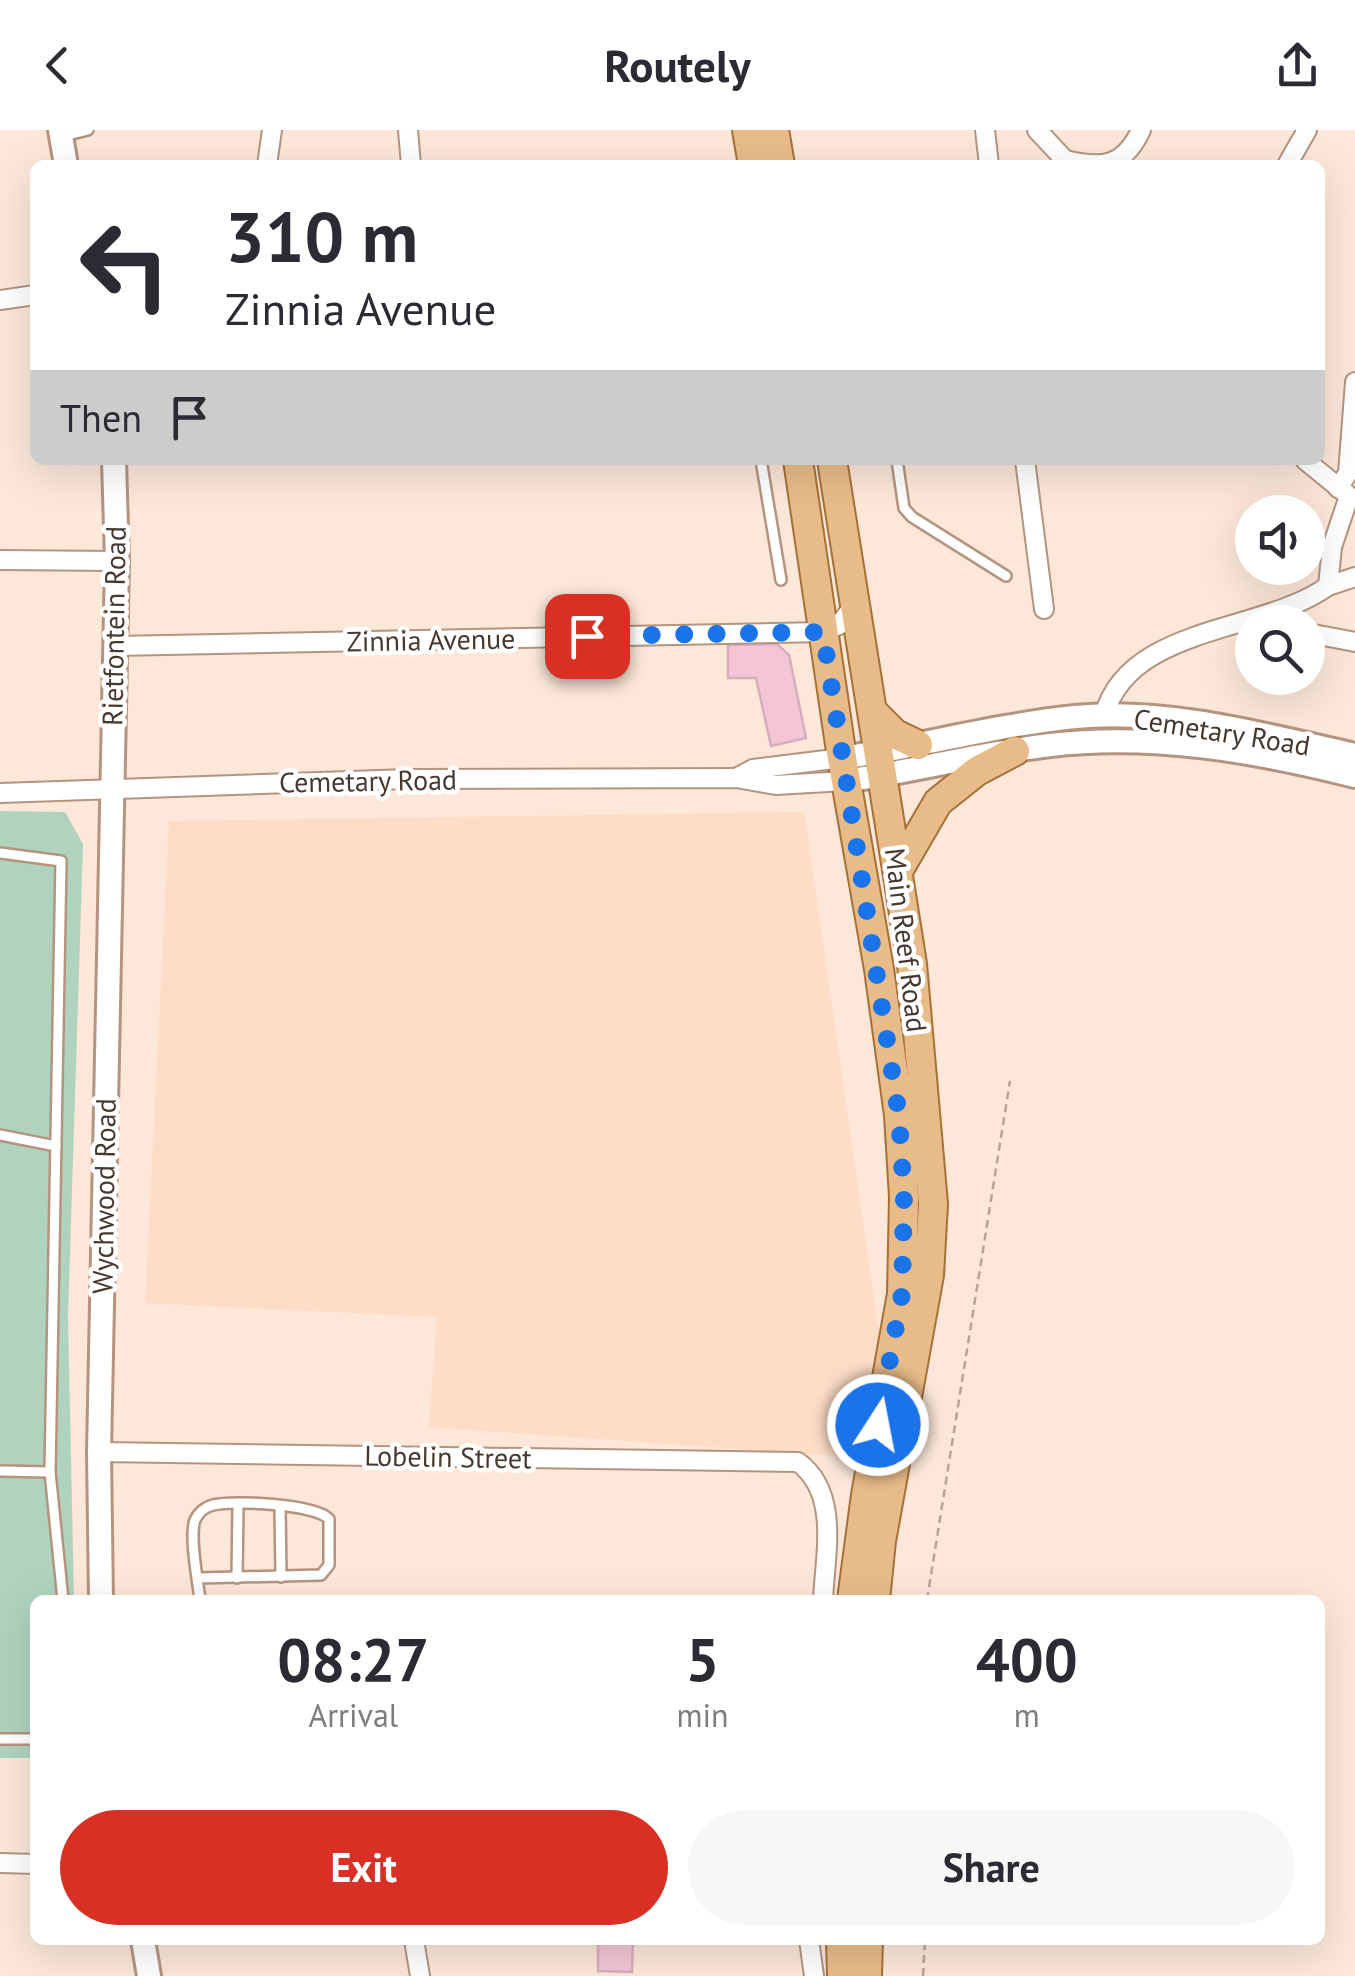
<!DOCTYPE html>
<style>
:root{--surface:#fff;--page:#f7f7f7;--text:#2b2b33;--muted:#7c7c81;--accent:#d93025}
body{margin:0;font-family:"PT Sans",sans-serif;background:var(--page);color:var(--text);height:100vh;display:flex;flex-direction:column;font-size:38px;white-space:nowrap}
*{box-sizing:border-box;margin:0}
p{font-size:32px;color:var(--muted)}
.icon{flex:none;width:55px;height:55px;fill:none;stroke:currentColor;stroke-width:2;stroke-linecap:round;stroke-linejoin:round}
.map{position:relative;flex:1;overflow:hidden}
.sheet{position:absolute;left:30px;top:1465px;width:1295px;height:350px;display:flex;flex-direction:column;background:var(--surface);border-radius:15px;box-shadow:0 10px 40px #0002}
.sheet>*{flex:none}
.guide{position:absolute;left:30px;top:30px;width:1295px;height:305px;border-radius:15px;box-shadow:0 10px 40px #0002;background:#fff;color:var(--text);overflow:hidden}
.controls{position:absolute;left:1235px;top:365px;display:grid;gap:20px}
.controls a{display:grid;place-items:center;width:90px;height:90px;border-radius:50%;background:var(--surface);box-shadow:0 10px 40px #0002;font-size:50px}
.pin{position:absolute;display:grid;place-items:center;width:85px;height:85px;color:#fff;margin:-42px;border-radius:20px;box-shadow:0 5px 15px #0006}
.me{position:absolute;width:110px;margin:-55px;rotate:11deg;stroke-linejoin:round;filter:drop-shadow(0 0 8px #0008)}
.turn{display:flex;align-items:center;gap:35px;height:210px;padding:0 30px;font-size:45px}
.turn .icon{width:130px;height:130px;stroke-width:2.5}
.turn b{display:block;font-size:70px;line-height:85px}
.then{display:flex;align-items:center;height:95px;padding:0 30px;background:#0003;gap:20px;font-size:38px}
.eta{display:flex;justify-content:space-evenly;align-items:center;height:170px;text-align:center}
.eta b{font-size:60px;font-weight:600;line-height:70px}
.cta{display:flex;gap:20px;margin-top:auto;padding:20px 30px}
.cta a{flex:1;height:115px;border-radius:60px;background:var(--accent);color:#fff;font-size:40px;font-weight:600;line-height:115px;text-align:center}
.cta a+a{background:var(--page);color:var(--text)}
header{display:flex;justify-content:space-between;align-items:center;height:130px;padding:0 30px;background:var(--surface);font-size:45px;font-weight:600}
.map>svg:first-child{display:block}
</style>
<header><svg class="icon" aria-label="back" viewBox="0 0 24 24"><path d="M15 5l-7 7 7 7"/></svg>Routely<svg class="icon" aria-label="share" viewBox="0 0 24 24"><path d="M12 15V3M7 8l5-5 5 5M5 13v7h14v-7"/></svg></header>
<div class="map">
<svg width="1355" height="1846" viewBox="0 0 1355 1846">
<rect width="100%" height="100%" fill="#fce7d9"/>
<path fill="#feddc7" d="M804,682L879,1203L851,1327L429,1297L437,1187L145,1173L169,691Z"/>
<path fill="#afd3bf" d="M0,681L65,682L83,714L68,1187L74,1470H35V1628H0Z"/>
<g fill="#f3c5d7" stroke="#d6afbe" stroke-width="2.5">
<path d="M777,514L789,525L806,608L771,616L756,548H728V515Z"/>
<path d="M598,1810H633L632,1842L598,1841Z"/>
</g>
<g fill="none" stroke-linecap="round" stroke-linejoin="round">
<g stroke="#b5947f" stroke-width="14">
<g id="service">
<path d="M64,6L88,0"/>
<path d="M761,330L781,450"/>
<path d="M897,330L904,378L912,387L1006,446"/>
<path d="M0,723L61,731L50,1342L63,1470"/>
<path d="M0,1005L56,1016"/>
<path d="M0,1341L50,1342"/>
<path d="M280,1376L281,1447"/>
<path d="M198,1448L321,1445L329,1435V1389C315,1374 234,1370 213,1375C205,1377 198,1383 195,1390C189,1406 198,1452 200,1470"/>
<path d="M237,1448L238,1375"/>
<path d="M0,1609H35"/>
</g>
</g>
<g stroke="#b5947f" stroke-width="22">
<g id="minor">
<path d="M408,0L411,35"/>
<path d="M985,0L989,35"/>
<path d="M1037,0L1065,30C1102,39 1124,37 1141,0"/>
<path d="M267,35L272,0"/>
<path d="M1287,35L1307,0"/>
<path d="M0,170L35,165"/>
<path d="M1025,330L1044,479"/>
<path d="M1338,358L1348,343L1355,252"/>
<path d="M0,430L117,431"/>
<path d="M1328,456L1355,447"/>
<path d="M1308,503L1355,512"/>
<path d="M115,516L823,502L839,495L855,474"/>
<path d="M1104,586C1128,495 1264,503 1328,456L1332,417L1349,366L1305,330"/>
<path d="M736,648L753,639L842,628"/>
<path d="M0,663L408,649L736,648L776,655L845,651"/>
<path d="M99,1322L798,1332C840,1363 825,1424 823,1470"/>
<path d="M0,1733L35,1734"/>
<path d="M414,1810L420,1846"/>
<path d="M809,1810L814,1846"/>
</g>
</g>
<g stroke="#b5947f" stroke-width="28">
<g id="tertiary">
<path d="M60,0L66,35"/>
<path d="M842,628C920,616 997,595 1075,587C1168,578 1265,605 1355,625"/>
<path d="M845,651C914,641 982,623 1050,615C1153,603 1256,621 1355,646"/>
<path d="M101,1470L99,1322L117,431L114,330"/>
<path d="M143,1810L149,1846"/>
</g>
</g>
<g stroke="#a67137" stroke-width="32">
<g id="primary">
<path d="M747,0L753,35"/>
<path d="M774,0L780,35"/>
<path d="M798,330L842,628L879,839L899,985L904,1067L902,1164L866,1365L852,1470"/>
<path d="M832,330L912,834L933,1074L929,1145L881,1411L875,1470"/>
<path d="M875,584L895,604L918,615"/>
<path d="M898,741L938,672L977,641L1015,621"/>
<path d="M841,1810L842,1846"/>
<path d="M867,1846L868,1810"/>
</g>
</g>
<g stroke="#b6a498" stroke-width="2.5" stroke-dasharray="8 5" stroke-linecap="butt">
<path d="M927,1470L1010,951"/>
<path d="M923,1846L925,1810"/>
</g>
<use href="#service" stroke="#fff" stroke-width="9"/>
<use href="#minor" stroke="#fff" stroke-width="18"/>
<use href="#tertiary" stroke="#fff" stroke-width="22"/>
<use href="#primary" stroke="#e8bc89" stroke-width="28"/>
</g>
<g fill="none" stroke-linecap="round" stroke-linejoin="round">
<path stroke="#1a73e8" stroke-width="18" stroke-dasharray="0 32.4" d="M587,506L823,502L899,986L904,1067L902,1164L878,1295"/>
</g>
<g text-anchor="middle" stroke-width="9" stroke-linejoin="round" paint-order="stroke">
<g font-size="28" fill="#473930" stroke="#fff">
<text transform="translate(114 496) rotate(-89)" y="10">Rietfontein Road</text>
<text transform="translate(431 510) rotate(-1)" y="10">Zinnia Avenue</text>
<text transform="translate(1222 602) rotate(9)" y="10">Cemetary Road</text>
<text transform="translate(368 651) rotate(-1)" y="10">Cemetary Road</text>
<text transform="translate(906 810) rotate(83)" y="10">Main Reef Road</text>
<text transform="translate(104 1066) rotate(-89)" y="10">Wychwood Road</text>
<text transform="translate(448 1327) rotate(1)" y="10">Lobelin Street</text>
</g>
</g>
</svg>
<div class="controls">
<a><svg class="icon" aria-label="sound" viewBox="0 0 24 24"><path d="M4 9h4l5-4v14l-5-4H4zM17 9q2 3 0 6"/></svg></a>
<a><svg class="icon" aria-label="search" viewBox="0 0 24 24"><circle cx="10" cy="10" r="6"/><path d="M15 15l6 6"/></svg></a>
</div>
<div class="pin" style="left:587px;top:506px;background:#d93025"><svg class="icon" aria-label="arrive" viewBox="0 0 24 24"><path d="M6 21V4h12l-3 4 3 4H6"/></svg></div>
<svg class="me" style="left:878px;top:1295px" viewBox="-20 -20 40 40"><circle r="17" fill="#1a73e8" stroke="#fff" stroke-width="3"/><path d="M0-11L8 9 0 5-8 9z" fill="#fff"/></svg>
<div class="guide">
<div class="turn"><svg class="icon" aria-label="left" viewBox="0 0 24 24"><path d="M17 20v-9H6M10 6l-5 5 5 5"/></svg><div><b>310 m</b>Zinnia Avenue</div></div>
<div class="then">Then<svg class="icon" aria-label="arrive" viewBox="0 0 24 24"><path d="M6 21V4h12l-3 4 3 4H6"/></svg></div>
</div>
<section class="sheet">
<div class="eta">
<div><b>08:27</b><p>Arrival</p></div>
<div><b>5</b><p>min</p></div>
<div><b>400</b><p>m</p></div>
</div>
<div class="cta"><a>Exit</a><a>Share</a></div>
</section>
</div>
